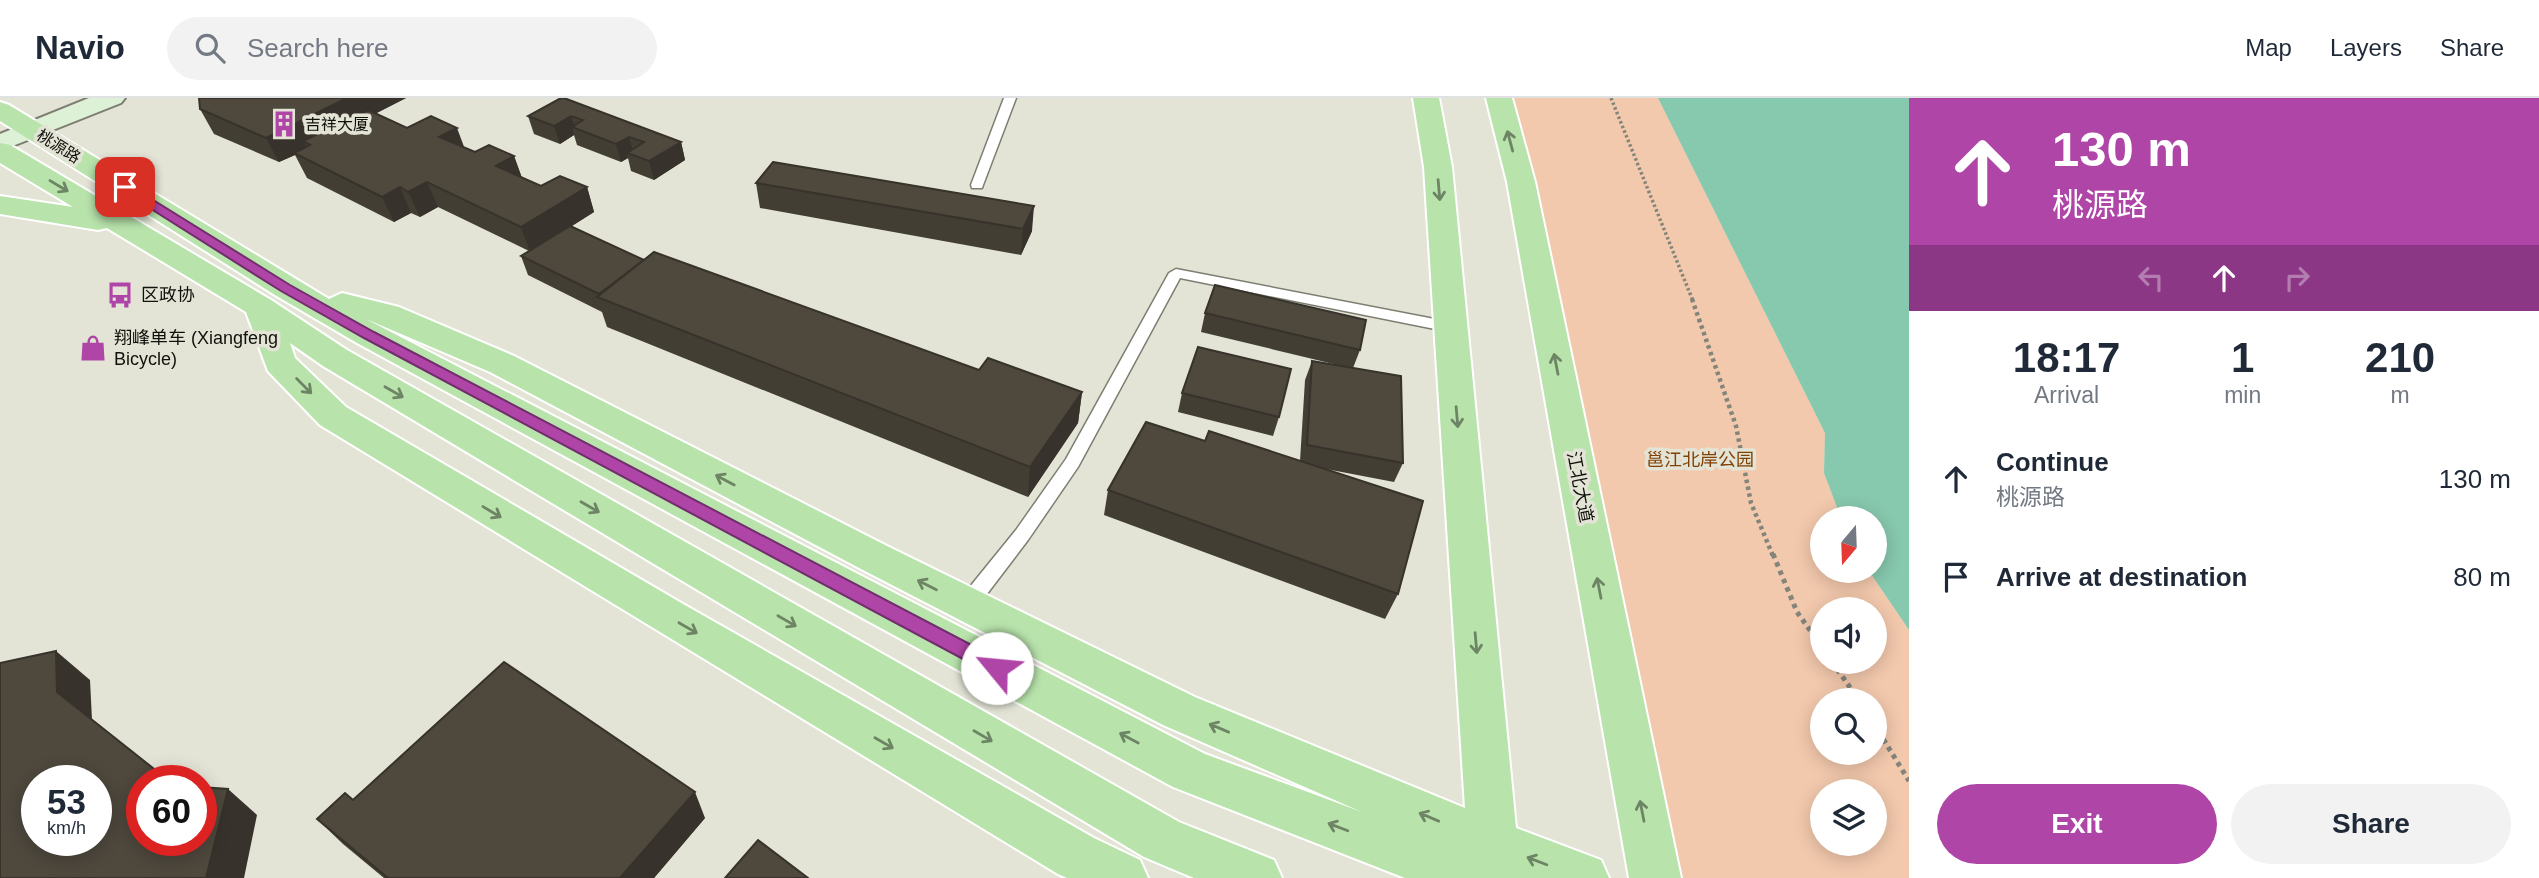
<!DOCTYPE html>
<meta charset="utf-8">
<style>
:root{--surface:#fff;--page:#f2f2f3;--text:#1f2937;--muted:#747a83;--line:#e0e1e3;--accent:#af45a7}
body{margin:0;font-family:Arial,"Noto Sans SC",sans-serif;background:var(--page);color:var(--text);height:100vh;display:flex;flex-direction:column;font-size:26px;white-space:nowrap}
*{box-sizing:border-box;margin:0}
p{font-size:23px;color:var(--muted)}
.icon{flex:none;width:38px;height:38px;fill:none;stroke:currentColor;stroke-width:2;stroke-linecap:round;stroke-linejoin:round}
.map{position:relative;flex:1;overflow:hidden}
.side{display:flex;flex-direction:column;background:var(--surface);width:630px}
.side>*{flex:none}
.banner{background:#af45a7;color:#fff;overflow:hidden}
.needle{width:46px;rotate:199deg}
.buttons{position:absolute;left:1810px;top:408px;display:grid;gap:14px}
.buttons a{display:grid;place-items:center;width:77px;height:77px;border-radius:50%;background:var(--surface);box-shadow:0 4px 18px #0003;font-size:35px}
.speed{position:absolute;left:21px;top:667px;display:flex;gap:14px;font-size:35px;font-weight:700;text-align:center}
.speed>*{display:grid;place-content:center;width:91px;height:91px;border-radius:50%;background:var(--surface);box-shadow:0 4px 18px #0003;line-height:1}
.speed small{font-size:18px;font-weight:400}
.speed .limit{border:10px solid #d22;background:#fff;color:#111}
.pin{position:absolute;display:grid;place-items:center;width:60px;height:60px;color:#fff;margin:-30px;border-radius:14px;box-shadow:0 4px 10px #0006}
.me{position:absolute;width:77px;margin:-38px;rotate:298deg;stroke-linejoin:round;filter:drop-shadow(0 0 5px #0008)}
.turn{display:flex;align-items:center;gap:24px;height:147px;padding:0 28px;font-size:32px}
.turn .icon{width:91px;height:91px;stroke-width:2.5}
.turn b{display:block;font-size:49px;line-height:60px}
.lanes{display:flex;align-items:center;height:66px;padding:0 28px;background:#0003;justify-content:center;gap:35px;direction:ltr}
.lanes .off{opacity:.35}
.eta{display:flex;justify-content:space-evenly;align-items:center;height:119px;text-align:center}
.eta b{font-size:42px;font-weight:600;line-height:49px}
.button{display:flex;gap:14px;margin-top:auto;padding:14px 28px}
.button a{flex:1;height:80px;border-radius:42px;background:var(--accent);color:#fff;font-size:28px;font-weight:600;line-height:80px;text-align:center}
.button a+a{background:var(--page);color:var(--text)}
ul{padding:0;list-style:none}
li{display:flex;align-items:center;gap:21px;height:98px;padding:0 28px}
li div{flex:1}
li b{display:block;font-size:26px}
li em{font-style:normal}
header{display:flex;align-items:center;gap:42px;box-sizing:border-box;height:98px;padding:0 35px;background:var(--surface);border-bottom:2px solid var(--line)}
header strong{font-size:33px}
nav{display:flex;gap:38px;margin-inline-start:auto;font-size:24px}
.search{width:490px;height:63px;background:var(--page);display:flex;align-items:center;gap:18px;box-sizing:border-box;padding:0 24px;border-radius:38px;color:var(--muted);font-size:26px}
main{display:flex;flex:1;min-height:0}
.map>svg:first-child{display:block}
</style>
<header>
<strong>Navio</strong>
<div class="search"><svg class="icon" aria-label="search" viewBox="0 0 24 24"><circle cx="10" cy="10" r="6"/><path d="M15 15l6 6"/></svg>Search here</div>
<nav><a>Map</a><a>Layers</a><a>Share</a></nav>
</header>
<main>
<div class="map">
<svg width="1909" height="780" viewBox="0 0 1909 780">
<rect width="100%" height="100%" fill="#e3e4d6"/>
<path fill="#f3c9ad" fill-rule="evenodd" d="M1499,0H1658L1825,335L1824,375L1841,420H1822V472L1869,473L1909,532V780H1655ZM1822,511H1874V564H1822ZM1822,602H1874V654H1822ZM1822,693H1874V746H1822Z"/>
<path fill="#87c9ae" d="M1658,0H1909V532L1869,473L1874,472V420H1841L1824,375L1825,335Z"/>
<g fill="none" stroke-linecap="round" stroke-linejoin="round">
<g stroke="#7d7e71" stroke-width="3">
<g id="lane">
<path d="M1004,0H1016L983,87L982,90H972L971,87Z"/>
<path d="M1176,171L1450,224L1458,229L1450,234L1180,180L1078,369L1028,442L974,513L967,515L960,513L957,507L960,501L1016,432L1066,361L1169,175Z"/>
</g>
</g>
<g stroke="#7d7e71" stroke-width="4">
<path id="secondary" d="M89,0H125L121,5L0,53V36Z"/>
</g>
<g stroke="#fff" stroke-width="4">
<g id="primary">
<path d="M1413,0H1439L1452,69L1516,730L1601,762L1609,780H1405L1173,689L357,245L275,197L0,23V4L9,7L329,201L342,195L399,209L514,258L889,449L1195,599L1465,710L1424,69ZM366,221L490,274L861,471L1163,627L1362,714L1205,656Z"/>
<path d="M1486,0H1512L1535,84L1681,780H1629L1507,84Z"/>
<path d="M0,45L10,47L271,202L347,252L1179,724L1274,762L1282,780H1194L1144,759L323,268L290,245L295,260L346,309L683,506L1094,740L1140,762L1148,780H1067L1058,776L320,327L268,273L246,214L107,130L98,132L0,116V98L73,109L0,65Z"/>
</g>
</g>
<path stroke="#83847a" stroke-width="3.5" stroke-dasharray="2.5 2.5" stroke-linecap="butt" d="M1611,0L1693,203"/>
<path stroke="#83847a" stroke-width="4.5" stroke-dasharray="3.5 3.5" stroke-linecap="butt" d="M1692,201L1736,328L1751,405L1773,458"/>
<g stroke="#83847a" stroke-width="5" stroke-dasharray="4.5 4.5" stroke-linecap="butt">
<path d="M1773,456L1797,514L1822,549"/>
<path d="M1832,564L1859,602"/>
<path d="M1874,626L1909,683"/>
</g>
<use href="#lane" fill="#fff" fill-rule="evenodd"/>
<use href="#secondary" fill="#dcf1d5" fill-rule="evenodd"/>
<use href="#primary" fill="#b8e3ab" fill-rule="evenodd"/>
</g>
<g fill="#433e34">
<path d="M199,0H406L375,16L407,30L475,54L514,58L522,80L541,88L587,89L594,114L572,128L644,162L979,272L1082,294L1078,325L1028,399L607,229L602,214L528,177L521,158L529,153L438,109L420,119L411,115L394,124L307,80L295,57L279,64L214,36L200,11Z"/>
<path d="M561,0L681,44L685,62L654,82L631,73L628,60L621,64L577,47L574,37L560,46L534,36L528,18Z"/>
<path d="M756,85L1032,133L1021,157L760,110Z"/>
<path d="M1205,215L1360,252L1353,270L1403,365L1394,384L1326,371L1398,496L1385,521L1104,417L1108,392L1205,343L1300,363L1305,282L1312,263L1342,268L1201,234Z"/>
<path d="M1182,295L1279,319L1273,338L1178,314Z"/>
<path d="M705,720L654,780H384L343,746L317,721Z"/>
</g>
<g fill="#37322b">
<path d="M347,0H406L311,48L303,43L307,51L294,55L295,57L279,64L266,40Z"/>
<path d="M571,18L575,30L572,29L574,37L560,46L554,28Z"/>
<path d="M457,30L466,54L439,39Z"/>
<path d="M629,39L634,57L627,55L628,60L621,64L616,46Z"/>
<path d="M681,44L685,62L654,82L649,63Z"/>
<path d="M514,58L523,83L496,68Z"/>
<path d="M427,84L438,109L420,119L408,94Z"/>
<path d="M400,89L411,115L394,124L382,99Z"/>
<path d="M587,89L594,114L530,154L521,129Z"/>
<path d="M1034,108L1032,133L1021,157L1023,131Z"/>
<path d="M1082,294L1078,325L1028,399L1030,369Z"/>
<path d="M56,553L90,582L92,622L57,594Z"/>
<path d="M228,691L257,717L244,780H206Z"/>
<path d="M695,694L705,720L654,780H620Z"/>
</g>
<g fill="#4e483d" stroke="#37322b" stroke-width="2" fill-rule="evenodd">
<path d="M199,0H347L266,40L200,11Z"/>
<path d="M561,0H564L681,44L649,63L627,55L644,44L629,39L616,46L572,29L583,22L571,18L554,28L528,18Z"/>
<path d="M368,12L407,30L431,18L457,30L439,39L475,54L489,47L514,58L496,68L541,88L560,78L587,89L521,129L427,84L408,94L400,89L382,99L294,55L310,47L303,43Z"/>
<path d="M773,64L1034,108L1023,131L756,85Z"/>
<path d="M570,128L644,162L599,196L521,158Z"/>
<path d="M654,154L979,272L988,260L1082,294L1030,369L597,199Z"/>
<path d="M1215,187L1366,222L1360,252L1205,215Z"/>
<path d="M1198,249L1291,271L1279,319L1182,295Z"/>
<path d="M1312,263L1401,278L1403,365L1307,347Z"/>
<path d="M1146,324L1205,343L1209,333L1423,403L1398,496L1108,392Z"/>
<path d="M56,553L57,594L168,682H142V742H201V689L228,691L206,780H0V565ZM37,682H96V742H37Z"/>
<path d="M504,564L695,694L620,780H388L317,721L345,695L353,702Z"/>
<path d="M758,742L808,780H725Z"/>
</g>
<defs><path id="oneway-shaft" d="M-6 0H5M1.5-3L5.5 0L1.5 3" fill="none" stroke-width="1.6" stroke-linecap="round" stroke-linejoin="round" transform="scale(1.75)"/></defs>
<g stroke="#6d8564">
<use href="#oneway-shaft" transform="translate(1510 43) rotate(-105)"/>
<use href="#oneway-shaft" transform="translate(59 88) rotate(31)"/>
<use href="#oneway-shaft" transform="translate(1439 92) rotate(85)"/>
<use href="#oneway-shaft" transform="translate(1556 266) rotate(-101)"/>
<use href="#oneway-shaft" transform="translate(304 288) rotate(45)"/>
<use href="#oneway-shaft" transform="translate(394 294) rotate(30)"/>
<use href="#oneway-shaft" transform="translate(1457 319) rotate(85)"/>
<use href="#oneway-shaft" transform="translate(725 382) rotate(-152)"/>
<use href="#oneway-shaft" transform="translate(590 409) rotate(30)"/>
<use href="#oneway-shaft" transform="translate(492 414) rotate(31)"/>
<use href="#oneway-shaft" transform="translate(927 487) rotate(-153)"/>
<use href="#oneway-shaft" transform="translate(1599 490) rotate(-101)"/>
<use href="#oneway-shaft" transform="translate(787 523) rotate(30)"/>
<use href="#oneway-shaft" transform="translate(688 530) rotate(30)"/>
<use href="#oneway-shaft" transform="translate(1476 545) rotate(85)"/>
<use href="#oneway-shaft" transform="translate(1219 630) rotate(-157)"/>
<use href="#oneway-shaft" transform="translate(983 638) rotate(30)"/>
<use href="#oneway-shaft" transform="translate(1129 640) rotate(-152)"/>
<use href="#oneway-shaft" transform="translate(884 645) rotate(30)"/>
<use href="#oneway-shaft" transform="translate(1642 713) rotate(-101)"/>
<use href="#oneway-shaft" transform="translate(1429 719) rotate(-157)"/>
<use href="#oneway-shaft" transform="translate(1338 729) rotate(-159)"/>
<use href="#oneway-shaft" transform="translate(1537 763) rotate(-159)"/>
</g>
<path fill="#af45a7" stroke="#722d6d" stroke-width="2" d="M121,87H129L290,187L374,234L1004,564L1006,570L1004,576L997,578L991,576L364,240L281,193L121,92Z"/>
<defs>
<g id="building-bare" transform="scale(2.1)"><path d="M-4-6H4V6H1V3H-1V6H-4ZM-2.5-4.3h1.7v1.8h-1.7ZM.8-4.3h1.7v1.8H.8ZM-2.5-1h1.7V.8h-1.7ZM.8-1h1.7V.8H.8Z" fill="#af45a7" stroke="#e3e4d6" stroke-width="2.5" paint-order="stroke"/></g>
<g id="bus-bare" transform="scale(2.1)"><path d="M-5-6H5V4H4V6H2V4H-2V6H-4V4H-5ZM-3.5-4V0h7V-4ZM-3.5 1.2v1.5H-2V1.2ZM2 1.2v1.5H3.5V1.2Z" fill="#af45a7" stroke="#e3e4d6" stroke-width="2.5" paint-order="stroke"/></g>
<g id="shop-bare" transform="scale(2.1)"><path d="M-5-2.5h2.3a2.7 3.5 0 0 1 5.4 0H5L5.5 6h-11ZM-1.5-2.5h3a1.5 2.3 0 0 0-3 0Z" fill="#af45a7" stroke="#e3e4d6" stroke-width="2.5" paint-order="stroke"/></g>
</defs>
<g fill-rule="evenodd">
<use href="#building-bare" x="284" y="26"/>
<use href="#bus-bare" x="120" y="197"/>
<use href="#shop-bare" x="93" y="250"/>
</g>
<g text-anchor="middle" stroke-width="7" stroke-linejoin="round" paint-order="stroke">
<g font-size="16" fill="#12120d" stroke="#e3e4d6" text-anchor="start">
<text x="305" y="32">吉祥大厦</text>
</g>
<g font-size="16" fill="#12120d" stroke="#e3e4d6">
<text transform="translate(59 48) rotate(32)" y="6">桃源路</text>
</g>
<g font-size="18" fill="#12120d" stroke="#e3e4d6" text-anchor="start">
<text x="141" y="203">区政协</text>
<text x="114" y="246">翔峰单车 (Xiangfeng<tspan x="114" dy="21">Bicycle)</tspan></text>
</g>
<g font-size="18" fill="#814105" stroke="#e3e4d6">
<text x="1700" y="368">邕江北岸公园</text>
</g>
<g font-size="18" fill="#12120d" stroke="#e3e4d6">
<text transform="translate(1580 389) rotate(79)" y="6">江北大道</text>
</g>
</g>
</svg>
<div class="buttons">
<a><svg class="needle" viewBox="-14 -14 28 28"><path d="M0-13l5 13h-10z" fill="#e53935"/><path d="M0 13l5-13h-10z" fill="#747a83"/></svg></a>
<a><svg class="icon" aria-label="sound" viewBox="0 0 24 24"><path d="M4 9h4l5-4v14l-5-4H4zM17 9q2 3 0 6"/></svg></a>
<a><svg class="icon" aria-label="search" viewBox="0 0 24 24"><circle cx="10" cy="10" r="6"/><path d="M15 15l6 6"/></svg></a>
<a><svg class="icon" aria-label="layers" viewBox="0 0 24 24"><path d="M12 4l9 5-9 5-9-5zM3 14l9 5 9-5"/></svg></a>
</div>
<div class="speed"><div>53<small>km/h</small></div><div class="limit">60</div></div>
<div class="pin" style="left:125px;top:89px;background:#d93025"><svg class="icon" aria-label="arrive" viewBox="0 0 24 24"><path d="M6 21V4h12l-3 4 3 4H6"/></svg></div>
<svg class="me" style="left:997px;top:570px" viewBox="-20 -20 40 40"><circle r="19" fill="#fff"/><path d="M0-13L10 11 0 6-10 11z" fill="#af45a7"/></svg>
</div>
<section class="side">
<div class="banner">
<div class="turn"><svg class="icon" aria-label="ahead" viewBox="0 0 24 24"><path d="M12 20V5M6 11l6-6 6 6"/></svg><div><b>130 m</b>桃源路</div></div>
<div class="lanes"><svg class="icon off" aria-label="left" viewBox="0 0 24 24"><path d="M17 20v-9H6M10 6l-5 5 5 5"/></svg><svg class="icon" aria-label="ahead" viewBox="0 0 24 24"><path d="M12 20V5M6 11l6-6 6 6"/></svg><svg class="icon off" aria-label="right" viewBox="0 0 24 24"><path d="M7 20v-9h11M14 6l5 5-5 5"/></svg></div>
</div>
<div class="eta">
<div><b>18:17</b><p>Arrival</p></div>
<div><b>1</b><p>min</p></div>
<div><b>210</b><p>m</p></div>
</div>
<ul>
<li><svg class="icon" aria-label="ahead" viewBox="0 0 24 24"><path d="M12 20V5M6 11l6-6 6 6"/></svg><div><b>Continue</b><p>桃源路</p></div><em>130 m</em></li>
<li><svg class="icon" aria-label="arrive" viewBox="0 0 24 24"><path d="M6 21V4h12l-3 4 3 4H6"/></svg><div><b>Arrive at destination</b></div><em>80 m</em></li>
</ul>
<div class="button"><a>Exit</a><a>Share</a></div>
</section>
</main>
